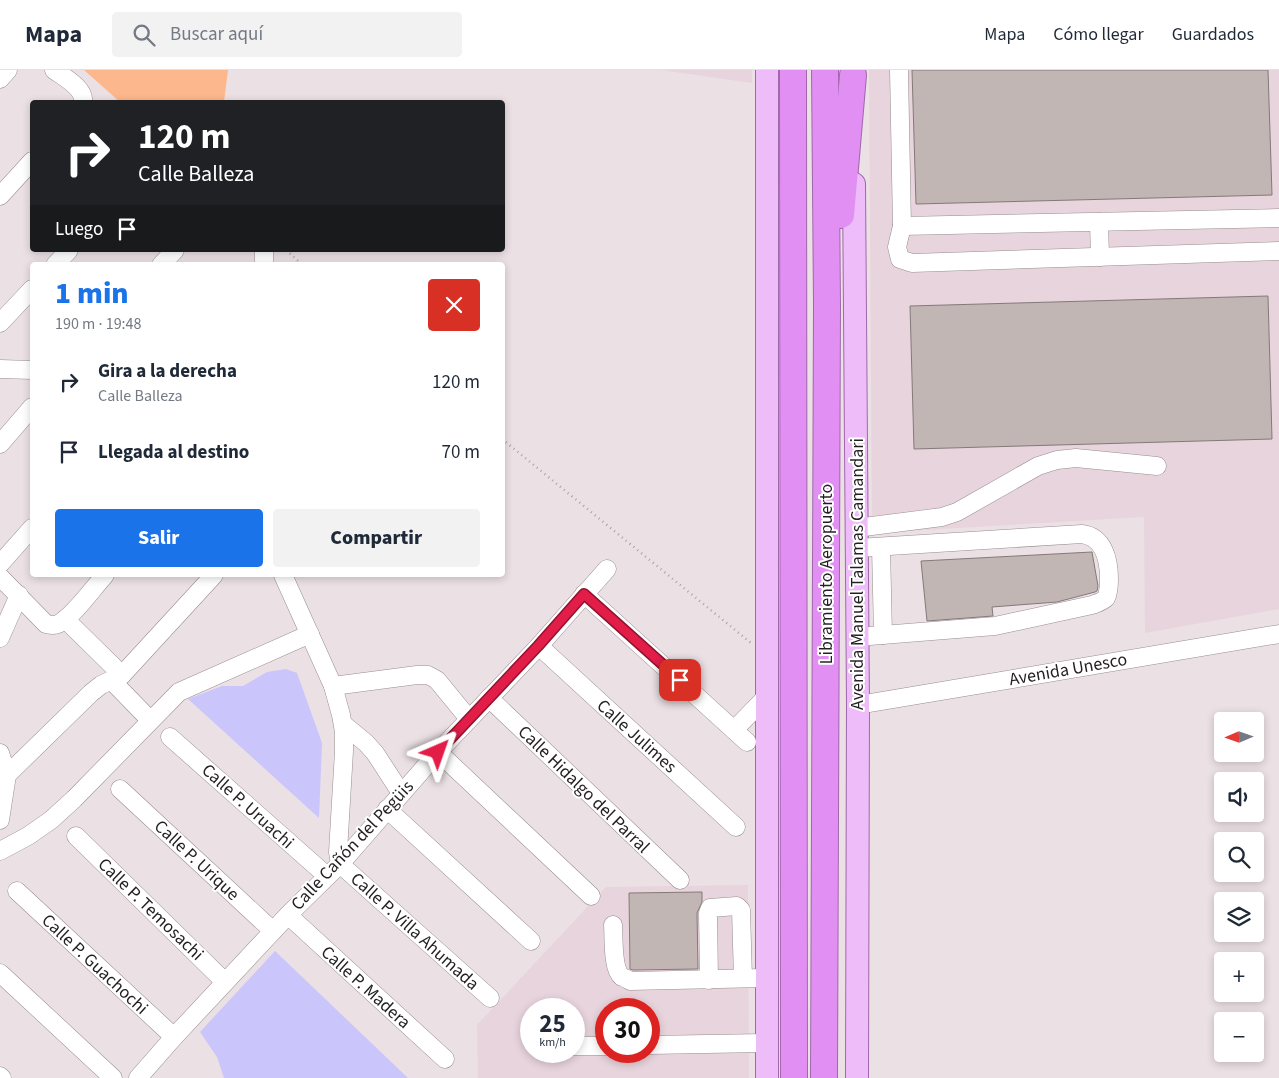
<!DOCTYPE html>
<html lang="es">
<meta charset="utf-8">
<style>
:root{--surface:#fff;--page:#f2f2f3;--text:#1f2937;--muted:#747a83;--line:#e0e1e3;--accent:#1a73e8}
body{margin:0;font-family:"Source Sans 3",sans-serif;background:var(--page);color:var(--text);height:100vh;display:flex;flex-direction:column;font-size:19px;white-space:nowrap}
*{box-sizing:border-box;margin:0}
p{font-size:16px;color:var(--muted)}
.icon{flex:none;width:28px;height:28px;fill:none;stroke:currentColor;stroke-width:2;stroke-linecap:round;stroke-linejoin:round}
.map{position:relative;flex:1;overflow:hidden}
.details{position:absolute;left:30px;top:192px;width:475px;height:315px;display:flex;flex-direction:column;background:var(--surface);border-radius:5px;box-shadow:0 2px 8px #0003}
.details>*{flex:none}
.top-card{position:absolute;left:30px;top:30px;width:475px;height:152px;border-radius:5px;box-shadow:0 2px 8px #0003;background:#202124;color:#fff;overflow:hidden}
.needle{width:32px;rotate:268deg}
.controls{position:absolute;left:1214px;top:642px;display:grid;gap:10px}
.controls a{display:grid;place-items:center;width:50px;height:50px;border-radius:5px;background:var(--surface);box-shadow:0 2px 8px #0003;font-size:25px}
.speed{position:absolute;left:520px;top:928px;display:flex;gap:10px;font-size:25px;font-weight:700;text-align:center}
.speed>*{display:grid;place-content:center;width:65px;height:65px;border-radius:50%;background:var(--surface);box-shadow:0 2px 8px #0003;line-height:1}
.speed small{font-size:12px;font-weight:400}
.speed .limit{border:8px solid #d22;background:#fff;color:#111}
.pin{position:absolute;display:grid;place-items:center;width:42px;height:42px;color:#fff;margin:-21px;border-radius:10px;box-shadow:0 2px 8px #0006}
.me{position:absolute;width:55px;margin:-28px;rotate:43deg;stroke-linejoin:round;filter:drop-shadow(0 0 4px #0008)}
.turn{display:flex;align-items:center;gap:18px;height:105px;padding:0 25px;font-size:22px}
.turn .icon{width:65px;height:65px;stroke-width:2.5}
.turn b{display:block;font-size:35px;line-height:42px}
.then{display:flex;align-items:center;height:48px;padding:0 25px;background:#0003;gap:10px;font-size:19px}
.round{display:grid;place-items:center;flex:none;width:52px;height:52px;border-radius:5px;background:var(--page)}
.overview{display:flex;align-items:center;justify-content:space-between;height:85px;padding:0 25px}
h1{font-size:30px;font-weight:800;line-height:38px;color:var(--accent)}
.primary-button{display:flex;gap:10px;margin-top:auto;padding:10px 25px}
.primary-button a{flex:1;height:58px;border-radius:5px;background:var(--accent);color:#fff;font-size:20px;font-weight:800;line-height:58px;text-align:center}
.primary-button a+a{background:var(--page);color:var(--text)}
ul{padding:0;list-style:none}
li{display:flex;align-items:center;gap:15px;height:70px;padding:0 25px}
li div{flex:1}
li b{display:block;font-size:19px}
li em{font-style:normal}
header{display:flex;align-items:center;gap:30px;box-sizing:border-box;height:70px;padding:0 25px;background:var(--surface);border-bottom:1px solid var(--line)}
header strong{font-size:24px}
nav{display:flex;gap:28px;margin-inline-start:auto;font-size:18px}
.search{width:350px;height:45px;background:var(--page);display:flex;align-items:center;gap:12px;box-sizing:border-box;padding:0 18px;border-radius:5px;color:var(--muted);font-size:19px}
.map>svg:first-child{display:block}
</style>
<header>
<strong>Mapa</strong>
<div class="search"><svg class="icon" aria-label="search" viewBox="0 0 24 24"><circle cx="10" cy="10" r="6"/><path d="M15 15l6 6"/></svg>Buscar aquí</div>
<nav><a>Mapa</a><a>Cómo llegar</a><a>Guardados</a></nav>
</header>
<div class="map">
<svg width="1279" height="1008" viewBox="0 0 1279 1008">
<rect width="100%" height="100%" fill="#ebe0e4"/>
<g fill="#e8d4dc" fill-rule="evenodd">
<path d="M661,0H752V13Z"/>
<path d="M869,0H1279V539L1145,563L1144,447L872,463Z"/>
<path d="M748,815L749,1008H478L477,955L606,817ZM531,939H574V981H531ZM606,939H649V981H606Z"/>
</g>
<path fill="#fcb78c" d="M84,0H228L224,32H120Z"/>
<g fill="#cac5fb">
<path d="M286,599L297,603L322,673L319,748L188,629L222,616H243L267,602Z"/>
<path d="M275,881L408,1008H224L217,987L200,962Z"/>
</g>
<g fill="#c2b6b5" stroke="#847979">
<path d="M912,0H1268L1272,125L916,134Z"/>
<path d="M1268,226L1272,369L914,379L910,236Z"/>
<path d="M1092,482L1098,516L1097,521L1095,522L1057,532L992,537L993,546L927,551L921,491Z"/>
<path d="M702,822V832L697,843L698,899L633,900L630,899L629,823Z"/>
</g>
<g fill="none" stroke-linecap="round" stroke-linejoin="round">
<g stroke="#978d91" stroke-width="19">
<g id="minor">
<path d="M54,0C65,8 85,18 83,32"/>
<path d="M899,0L902,156L897,177L900,189L912,193L1279,181"/>
<path d="M0,9L8,0"/>
<path d="M0,126L32,91"/>
<path d="M1099,152L1100,187"/>
<path d="M902,156L1279,148"/>
<path d="M264,180V195"/>
<path d="M55,195L69,180"/>
<path d="M161,195L175,180"/>
<path d="M0,253L32,219"/>
<path d="M0,299L32,300"/>
<path d="M0,374L32,337"/>
<path d="M856,458L942,447L957,442L1038,396L1057,390L1076,388L1157,396"/>
<path d="M881,477L883,565"/>
<path d="M857,478L1082,464C1104,467 1109,490 1109,509C1109,515 1109,522 1106,528C1102,532 1097,533 1092,535L995,556L857,567"/>
<path d="M0,494L32,458"/>
<path d="M283,505L333,616L341,645L344,662V681L338,782L340,794L490,928"/>
<path d="M0,507L46,554C51,555 54,556 58,554C72,548 94,517 105,505"/>
<path d="M584,524L747,672"/>
<path d="M65,549L122,605"/>
<path d="M0,568L19,525"/>
<path d="M539,576L736,757"/>
<path d="M112,611L150,650"/>
<path d="M333,616L417,605H428L437,610L469,649"/>
<path d="M489,628L680,810"/>
<path d="M858,635L1279,564"/>
<path d="M343,654L366,673L375,683L401,723"/>
<path d="M734,660L766,627"/>
<path d="M170,667L327,806"/>
<path d="M438,682L591,826"/>
<path d="M0,683L7,705L0,750"/>
<path d="M7,705L91,623L101,615L122,605L214,505"/>
<path d="M120,719L273,861"/>
<path d="M387,739L531,871"/>
<path d="M76,766L225,912"/>
<path d="M0,781L28,766L51,750L74,729L179,622L310,564"/>
<path d="M17,821L174,967"/>
<path d="M288,845L445,989"/>
<path d="M613,855C614,868 612,899 622,907C623,907 629,910 630,911L766,908"/>
<path d="M0,903L113,1008"/>
<path d="M709,910L708,843L710,838L737,836L741,840L743,908"/>
<path d="M649,975L767,973"/>
<path d="M574,976H606"/>
<path d="M0,1006L2,1008"/>
<path d="M138,1008L174,967L288,845L340,794L438,682L539,576L607,499"/>
</g>
</g>
<g stroke="#9f68aa" stroke-width="24">
<g id="major">
<path d="M767,0V1008"/>
<path d="M854,114L858,635L857,1008"/>
</g>
</g>
<g stroke="#9f68aa" stroke-width="28">
<g id="highway">
<path d="M793,0L794,1008"/>
<path d="M841,145L853,5"/>
<path d="M824,1008L827,235L825,0"/>
</g>
</g>
<g stroke="#aca3a6" stroke-width="2.5" stroke-dasharray="1 4" stroke-linecap="butt">
<path d="M286,180L303,195"/>
<path d="M502,369L751,573"/>
</g>
<use href="#minor" stroke="#fff" stroke-width="18"/>
<use href="#major" stroke="#eebcf8" stroke-width="22"/>
<use href="#highway" stroke="#e28ff4" stroke-width="26"/>
</g>
<g fill="none" stroke-linecap="round" stroke-linejoin="round">
<g stroke="#92132f" stroke-width="12">
<path id="route" d="M438,682L538,576L584,524L680,610"/>
</g>
<use href="#route" stroke="#e11d48" stroke-width="9"/>
</g>
<g text-anchor="middle" stroke-width="4" stroke-linejoin="round" paint-order="stroke">
<g font-size="18" fill="#231f20" stroke="#fff">
<text transform="translate(826 504) rotate(-90)" y="6">Libramiento Aeropuerto</text>
<text transform="translate(857 504) rotate(-90)" y="6">Avenida Manuel Talamas Camandari</text>
<text transform="translate(1068 599) rotate(-10)" y="6">Avenida Unesco</text>
<text transform="translate(637 666) rotate(42)" y="6">Calle Julimes</text>
<text transform="translate(584 719) rotate(44)" y="6">Calle Hidalgo del Parral</text>
<text transform="translate(248 736) rotate(42)" y="6">Calle P. Uruachi</text>
<text transform="translate(352 775) rotate(-47)" y="6">Calle Cañón del Pegüis</text>
<text transform="translate(197 790) rotate(43)" y="6">Calle P. Urique</text>
<text transform="translate(151 839) rotate(44)" y="6">Calle P. Temosachi</text>
<text transform="translate(415 861) rotate(42)" y="6">Calle P. Villa Ahumada</text>
<text transform="translate(95 894) rotate(43)" y="6">Calle P. Guachochi</text>
<text transform="translate(366 917) rotate(42)" y="6">Calle P. Madera</text>
</g>
</g>
</svg>
<div class="controls">
<a><svg class="needle" viewBox="-14 -14 28 28"><path d="M0-13l5 13h-10z" fill="#e53935"/><path d="M0 13l5-13h-10z" fill="#747a83"/></svg></a>
<a><svg class="icon" aria-label="sound" viewBox="0 0 24 24"><path d="M4 9h4l5-4v14l-5-4H4zM17 9q2 3 0 6"/></svg></a>
<a><svg class="icon" aria-label="search" viewBox="0 0 24 24"><circle cx="10" cy="10" r="6"/><path d="M15 15l6 6"/></svg></a>
<a><svg class="icon" aria-label="layers" viewBox="0 0 24 24"><path d="M12 4l9 5-9 5-9-5zM3 14l9 5 9-5"/></svg></a>
<a>+</a>
<a>−</a>
</div>
<div class="speed"><div>25<small>km/h</small></div><div class="limit">30</div></div>
<div class="pin" style="left:680px;top:610px;background:#d93025"><svg class="icon" aria-label="arrive" viewBox="0 0 24 24"><path d="M6 21V4h12l-3 4 3 4H6"/></svg></div>
<svg class="me" style="left:438px;top:682px" viewBox="-20 -20 40 40"><path d="M0-17L14 15 0 8-14 15z" fill="#e11d48" stroke="#fff" stroke-width="4"/></svg>
<div class="top-card">
<div class="turn"><svg class="icon" aria-label="right" viewBox="0 0 24 24"><path d="M7 20v-9h11M14 6l5 5-5 5"/></svg><div><b>120 m</b>Calle Balleza</div></div>
<div class="then">Luego<svg class="icon" aria-label="arrive" viewBox="0 0 24 24"><path d="M6 21V4h12l-3 4 3 4H6"/></svg></div>
</div>
<section class="details">
<div class="overview"><div><h1>1 min</h1><p>190 m · 19:48</p></div><a class="round" style="background:#d93025;color:#fff"><svg class="icon" aria-label="close" viewBox="0 0 24 24"><path d="M6 6l12 12M18 6L6 18"/></svg></a></div>
<ul>
<li><svg class="icon" aria-label="right" viewBox="0 0 24 24"><path d="M7 20v-9h11M14 6l5 5-5 5"/></svg><div><b>Gira a la derecha</b><p>Calle Balleza</p></div><em>120 m</em></li>
<li><svg class="icon" aria-label="arrive" viewBox="0 0 24 24"><path d="M6 21V4h12l-3 4 3 4H6"/></svg><div><b>Llegada al destino</b></div><em>70 m</em></li>
</ul>
<div class="primary-button"><a>Salir</a><a>Compartir</a></div>
</section>
</div>
